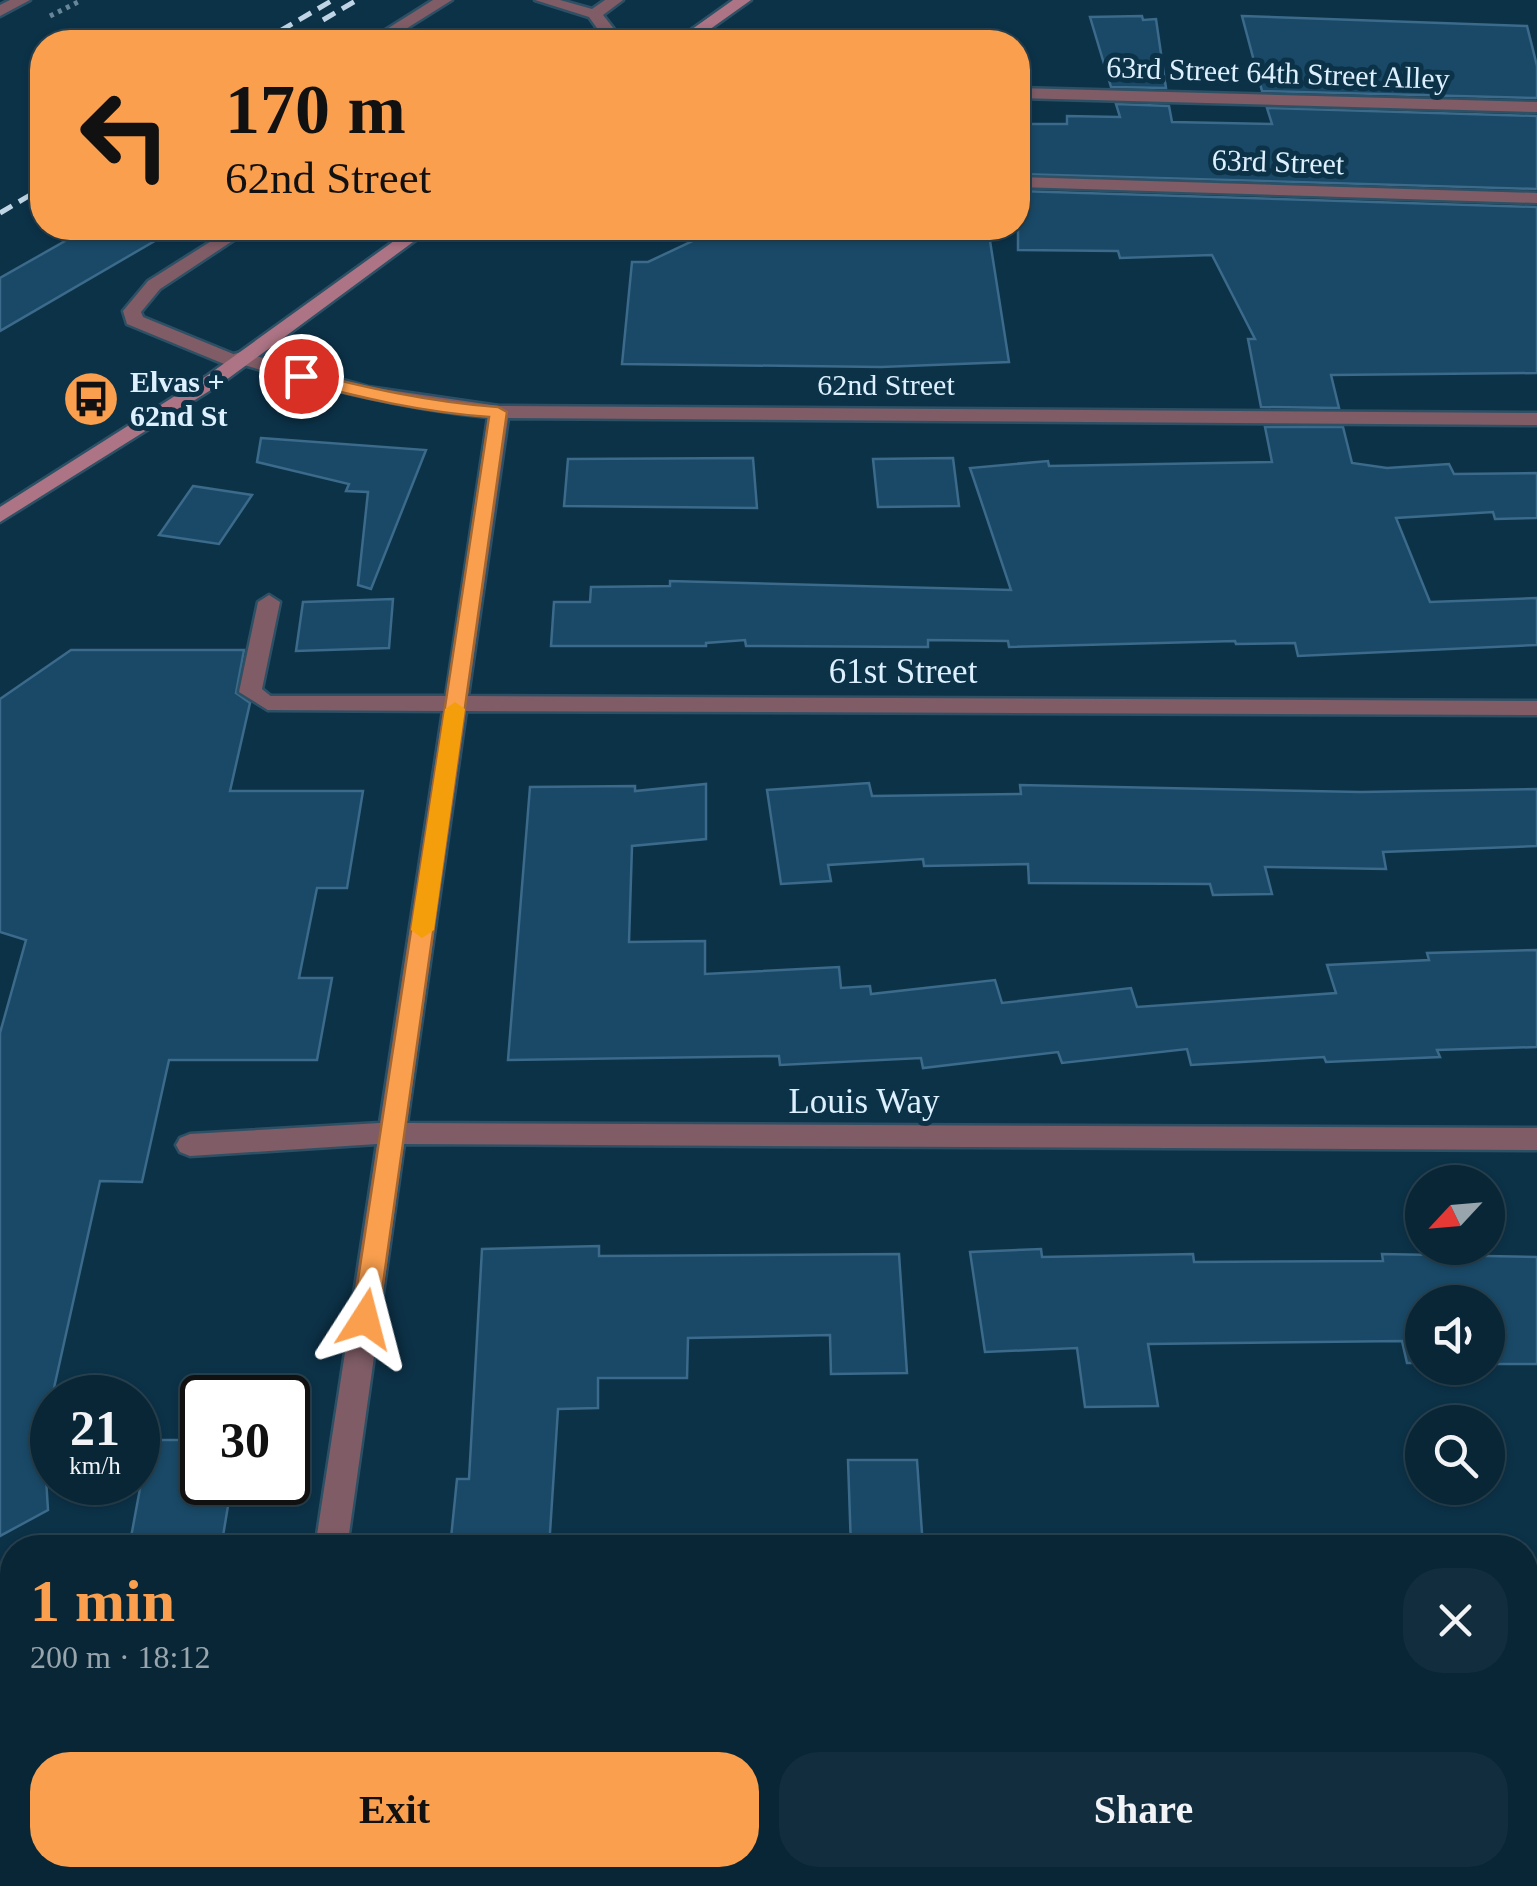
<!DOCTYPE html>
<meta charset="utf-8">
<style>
:root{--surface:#092636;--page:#122e3e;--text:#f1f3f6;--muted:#99a5ad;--line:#294351;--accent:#fa9f4e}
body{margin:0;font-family:Georgia,serif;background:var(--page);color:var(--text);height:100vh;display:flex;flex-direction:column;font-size:38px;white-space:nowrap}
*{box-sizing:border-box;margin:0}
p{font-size:32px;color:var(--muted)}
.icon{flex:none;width:55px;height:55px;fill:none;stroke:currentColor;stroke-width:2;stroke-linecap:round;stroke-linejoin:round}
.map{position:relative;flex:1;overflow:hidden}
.sheet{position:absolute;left:0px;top:1535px;width:1538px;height:352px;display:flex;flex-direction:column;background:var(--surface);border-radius:40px 40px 0 0;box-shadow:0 2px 8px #0004,0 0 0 2px var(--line)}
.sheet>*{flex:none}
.guide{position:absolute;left:30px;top:30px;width:1000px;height:210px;border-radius:40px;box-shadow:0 2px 8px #0004,0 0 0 2px var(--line);background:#fa9f4e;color:#111;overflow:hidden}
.needle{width:65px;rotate:244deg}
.fabs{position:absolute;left:1405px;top:1165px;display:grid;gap:20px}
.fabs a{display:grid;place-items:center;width:100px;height:100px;border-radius:50%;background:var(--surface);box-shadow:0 2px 8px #0004,0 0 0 2px var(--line);font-size:50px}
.speed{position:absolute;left:30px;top:1375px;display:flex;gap:20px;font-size:50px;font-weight:700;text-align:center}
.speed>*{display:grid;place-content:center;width:130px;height:130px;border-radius:50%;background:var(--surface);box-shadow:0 2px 8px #0004,0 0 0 2px var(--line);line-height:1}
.speed small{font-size:25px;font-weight:400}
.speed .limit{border:5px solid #111;border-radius:15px;background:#fff;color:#111}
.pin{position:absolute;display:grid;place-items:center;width:85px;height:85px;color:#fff;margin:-42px;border:5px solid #fff;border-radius:50%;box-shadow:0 2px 10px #0007}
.me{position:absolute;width:110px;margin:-55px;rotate:9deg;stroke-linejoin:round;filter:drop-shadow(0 0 8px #0008)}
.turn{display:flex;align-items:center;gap:35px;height:210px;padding:0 30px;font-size:45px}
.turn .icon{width:130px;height:130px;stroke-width:2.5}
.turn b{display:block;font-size:70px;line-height:85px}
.round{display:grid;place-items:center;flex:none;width:105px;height:105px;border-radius:40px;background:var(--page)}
.head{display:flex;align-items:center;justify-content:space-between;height:170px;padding:0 30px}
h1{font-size:60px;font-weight:700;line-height:75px;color:var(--accent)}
.action{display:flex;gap:20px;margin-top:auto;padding:20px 30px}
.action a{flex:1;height:115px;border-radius:40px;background:var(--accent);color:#111;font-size:40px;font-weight:700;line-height:115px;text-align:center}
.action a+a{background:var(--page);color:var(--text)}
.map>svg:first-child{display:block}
</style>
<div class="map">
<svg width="1537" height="1886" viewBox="0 0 1537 1886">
<rect width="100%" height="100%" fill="#0c3248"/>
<g fill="#194967" stroke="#3b6a8a" stroke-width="2.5">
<path d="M1142,16L1143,20L1156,19L1166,88L1111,87L1090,17Z"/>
<path d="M1242,16L1527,26L1537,66V98L1262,91Z"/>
<path d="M1116,104L1169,106L1172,122L1272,124L1267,108L1537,116V189L1018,174V124H1067V116L1120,117Z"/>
<path d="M1018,191L1537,207V373L1331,375L1339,408L1261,407L1248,339H1255L1212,255L1120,258L1118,251L1018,250Z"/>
<path d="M88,228H177L0,331V278Z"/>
<path d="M720,228H988L1009,362L881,367L622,364L632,262H648Z"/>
<path d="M1265,427H1343L1352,463L1387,468L1449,464L1454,474L1537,473V518L1495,519L1493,512L1396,518L1430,602L1537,598V645L1298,656L1295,643L1236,644L1235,641L1009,647L1008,641L928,640V647L746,646L745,640L706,643V646H551L554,602H590L591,587L670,586V581L1011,590L970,468L1048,461L1049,466L1272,462Z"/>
<path d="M261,438L426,450L371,589L358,585L368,492L346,491L349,484L257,462Z"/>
<path d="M753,458L757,508L564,506L568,459Z"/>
<path d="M953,458L959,506L878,507L873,459Z"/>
<path d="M193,486L252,495L219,544L159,535Z"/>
<path d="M393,599L389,648L296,651L303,602Z"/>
<path d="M71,650H244L236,693L250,703L230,791H363L347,888H317L299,978H332L317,1060H169L142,1182L100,1181L46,1424L30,1442L45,1462L48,1510L0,1536V1033L26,940L0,932V699Z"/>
<path d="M869,783L872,796L1021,794L1020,785L1361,792L1537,789V846L1383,852L1386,869L1265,867L1272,894L1213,895L1210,884L1029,883L1028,864L924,866L923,859L828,865L831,881L781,884L767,790Z"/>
<path d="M706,784V839L632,846L629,942L705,941V974L839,967L841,988L870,986L871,994L995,980L1002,1003L1131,988L1137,1007L1336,993L1327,965L1429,960L1427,953L1537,950V1047L1437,1050L1440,1057L1326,1062L1324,1057L1191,1065L1187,1049L1062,1063L1058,1052L923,1068L921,1058L780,1065L779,1056L508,1060L530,787L635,786V791Z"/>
<path d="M599,1246V1256L899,1254L907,1373L831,1374L830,1335L688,1338L687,1378H598V1408L558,1409L549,1548H450L457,1479H469L482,1249Z"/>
<path d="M1041,1249L1042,1257L1193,1254L1194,1262L1383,1261L1382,1254L1537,1257V1364H1488V1302H1422V1363H1407L1402,1341L1148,1344L1158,1406L1085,1407L1077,1348L985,1352L970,1252Z"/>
<path d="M149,1440H202V1482H232L221,1548H129Z"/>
<path d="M848,1460H917L923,1548H851Z"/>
</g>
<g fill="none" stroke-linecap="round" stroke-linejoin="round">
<g stroke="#2d5065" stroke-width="5">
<g id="service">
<path d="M433,0H452L385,42L371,39Z"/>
<path d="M535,0H560L592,9L605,0H623L603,15L614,29L596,42H578L597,28L589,17Z"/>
<path d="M413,33L436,39L438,42L407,41L405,38Z"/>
<path d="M1018,88L1537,102V112L1018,98Z"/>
<path d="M232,228H252L160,289L141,312L143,317L243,358V366H229L127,324L123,311L148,281Z"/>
<path d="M269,595L280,602L262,689L279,703L268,710L239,692L258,602Z"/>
</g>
</g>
<g stroke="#2d5065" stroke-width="5">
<g id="minor">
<path d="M1018,177L1537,193V203L1018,187Z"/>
<path d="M241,352L368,387L499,406L1537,413V425L508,418L468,696L1537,701V715L466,711L407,1123L1537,1128V1150L404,1144L347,1548H315L377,1144L190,1156L180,1152L176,1145L180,1138L190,1134L380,1123L443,711L268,710L257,703L268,696H446L488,417C402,409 318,387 234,362V354Z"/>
<path d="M12,1749V1781H3L0,1750Z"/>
<rect x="1525" y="1763" width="12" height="32"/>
<path d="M265,1875H299L297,1886H263Z"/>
</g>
</g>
<g stroke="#2d5065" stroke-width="5">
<path id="tertiary" d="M10,0H30L0,16V5Z"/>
</g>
<g stroke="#2d5065" stroke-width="5">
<g id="secondary">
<path d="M733,0H751L692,42H674Z"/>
<path d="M412,228H432L222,383L0,522V507L208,375Z"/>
</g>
</g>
<path stroke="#688699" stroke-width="5" stroke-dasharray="4 5" stroke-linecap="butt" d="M50,16L82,0"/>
<use href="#service" fill="#7f5c66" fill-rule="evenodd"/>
<use href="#minor" fill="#7f5c66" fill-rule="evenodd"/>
<use href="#tertiary" fill="#7f5c66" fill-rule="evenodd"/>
<use href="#secondary" fill="#ac7485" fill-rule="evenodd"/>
<g stroke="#bfd5e5" stroke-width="5" stroke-dasharray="14 8" stroke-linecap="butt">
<path d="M323,20L357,0"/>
<path d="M261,42L333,0"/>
<path d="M0,213L42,188"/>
</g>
</g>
<path fill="#fa9f4e" stroke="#a26733" stroke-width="2.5" d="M301,371C368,388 430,402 498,407L507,412L378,1319L374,1327L365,1330L355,1327L352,1319L489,417C422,412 360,398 295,380V373Z"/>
<path fill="#f59e0b" d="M455,702L465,709L434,930L422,938L411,930L445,709Z"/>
<defs>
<g id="bus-disc" transform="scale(2.875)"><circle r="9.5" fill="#fa9f4e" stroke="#0c3248"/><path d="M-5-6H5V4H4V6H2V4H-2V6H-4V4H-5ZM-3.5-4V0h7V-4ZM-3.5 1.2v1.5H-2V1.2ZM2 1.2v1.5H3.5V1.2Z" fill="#111"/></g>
</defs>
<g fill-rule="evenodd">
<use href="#bus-disc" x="91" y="399"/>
</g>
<g text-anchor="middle" stroke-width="10" stroke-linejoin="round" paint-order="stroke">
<g font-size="30" fill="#dcf0ff" stroke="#0c3248">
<text transform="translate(1278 73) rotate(2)" y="10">63rd Street 64th Street Alley</text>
<text transform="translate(1278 162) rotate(2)" y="10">63rd Street</text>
<text x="886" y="395">62nd Street</text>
</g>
<g font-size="30" font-weight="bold" fill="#dcf0ff" stroke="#0c3248" text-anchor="start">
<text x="130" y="392">Elvas +<tspan x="130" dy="34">62nd St</tspan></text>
</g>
<g font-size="35" fill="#dcf0ff" stroke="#0c3248">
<text x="903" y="683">61st Street</text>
<text x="864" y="1113">Louis Way</text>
</g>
</g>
</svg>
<div class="fabs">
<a><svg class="needle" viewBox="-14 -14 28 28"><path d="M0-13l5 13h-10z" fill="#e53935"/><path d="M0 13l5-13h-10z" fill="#99a5ad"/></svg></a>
<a><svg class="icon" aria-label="sound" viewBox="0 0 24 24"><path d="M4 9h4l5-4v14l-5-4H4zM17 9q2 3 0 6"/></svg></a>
<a><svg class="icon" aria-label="search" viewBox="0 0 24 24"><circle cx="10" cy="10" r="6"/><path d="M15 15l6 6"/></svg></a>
</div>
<div class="speed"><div>21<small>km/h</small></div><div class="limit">30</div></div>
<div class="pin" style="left:301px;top:376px;background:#d93025"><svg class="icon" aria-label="arrive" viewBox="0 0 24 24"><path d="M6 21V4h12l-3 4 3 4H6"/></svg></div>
<svg class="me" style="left:365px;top:1319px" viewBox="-20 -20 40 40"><path d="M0-17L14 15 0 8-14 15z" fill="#fa9f4e" stroke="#fff" stroke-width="4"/></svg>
<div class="guide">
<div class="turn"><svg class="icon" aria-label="left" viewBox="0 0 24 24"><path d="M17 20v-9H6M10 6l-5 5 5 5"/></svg><div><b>170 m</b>62nd Street</div></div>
</div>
<section class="sheet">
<div class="head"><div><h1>1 min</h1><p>200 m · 18:12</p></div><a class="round"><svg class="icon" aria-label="close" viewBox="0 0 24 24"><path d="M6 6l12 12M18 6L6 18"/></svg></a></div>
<div class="action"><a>Exit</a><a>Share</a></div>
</section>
</div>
